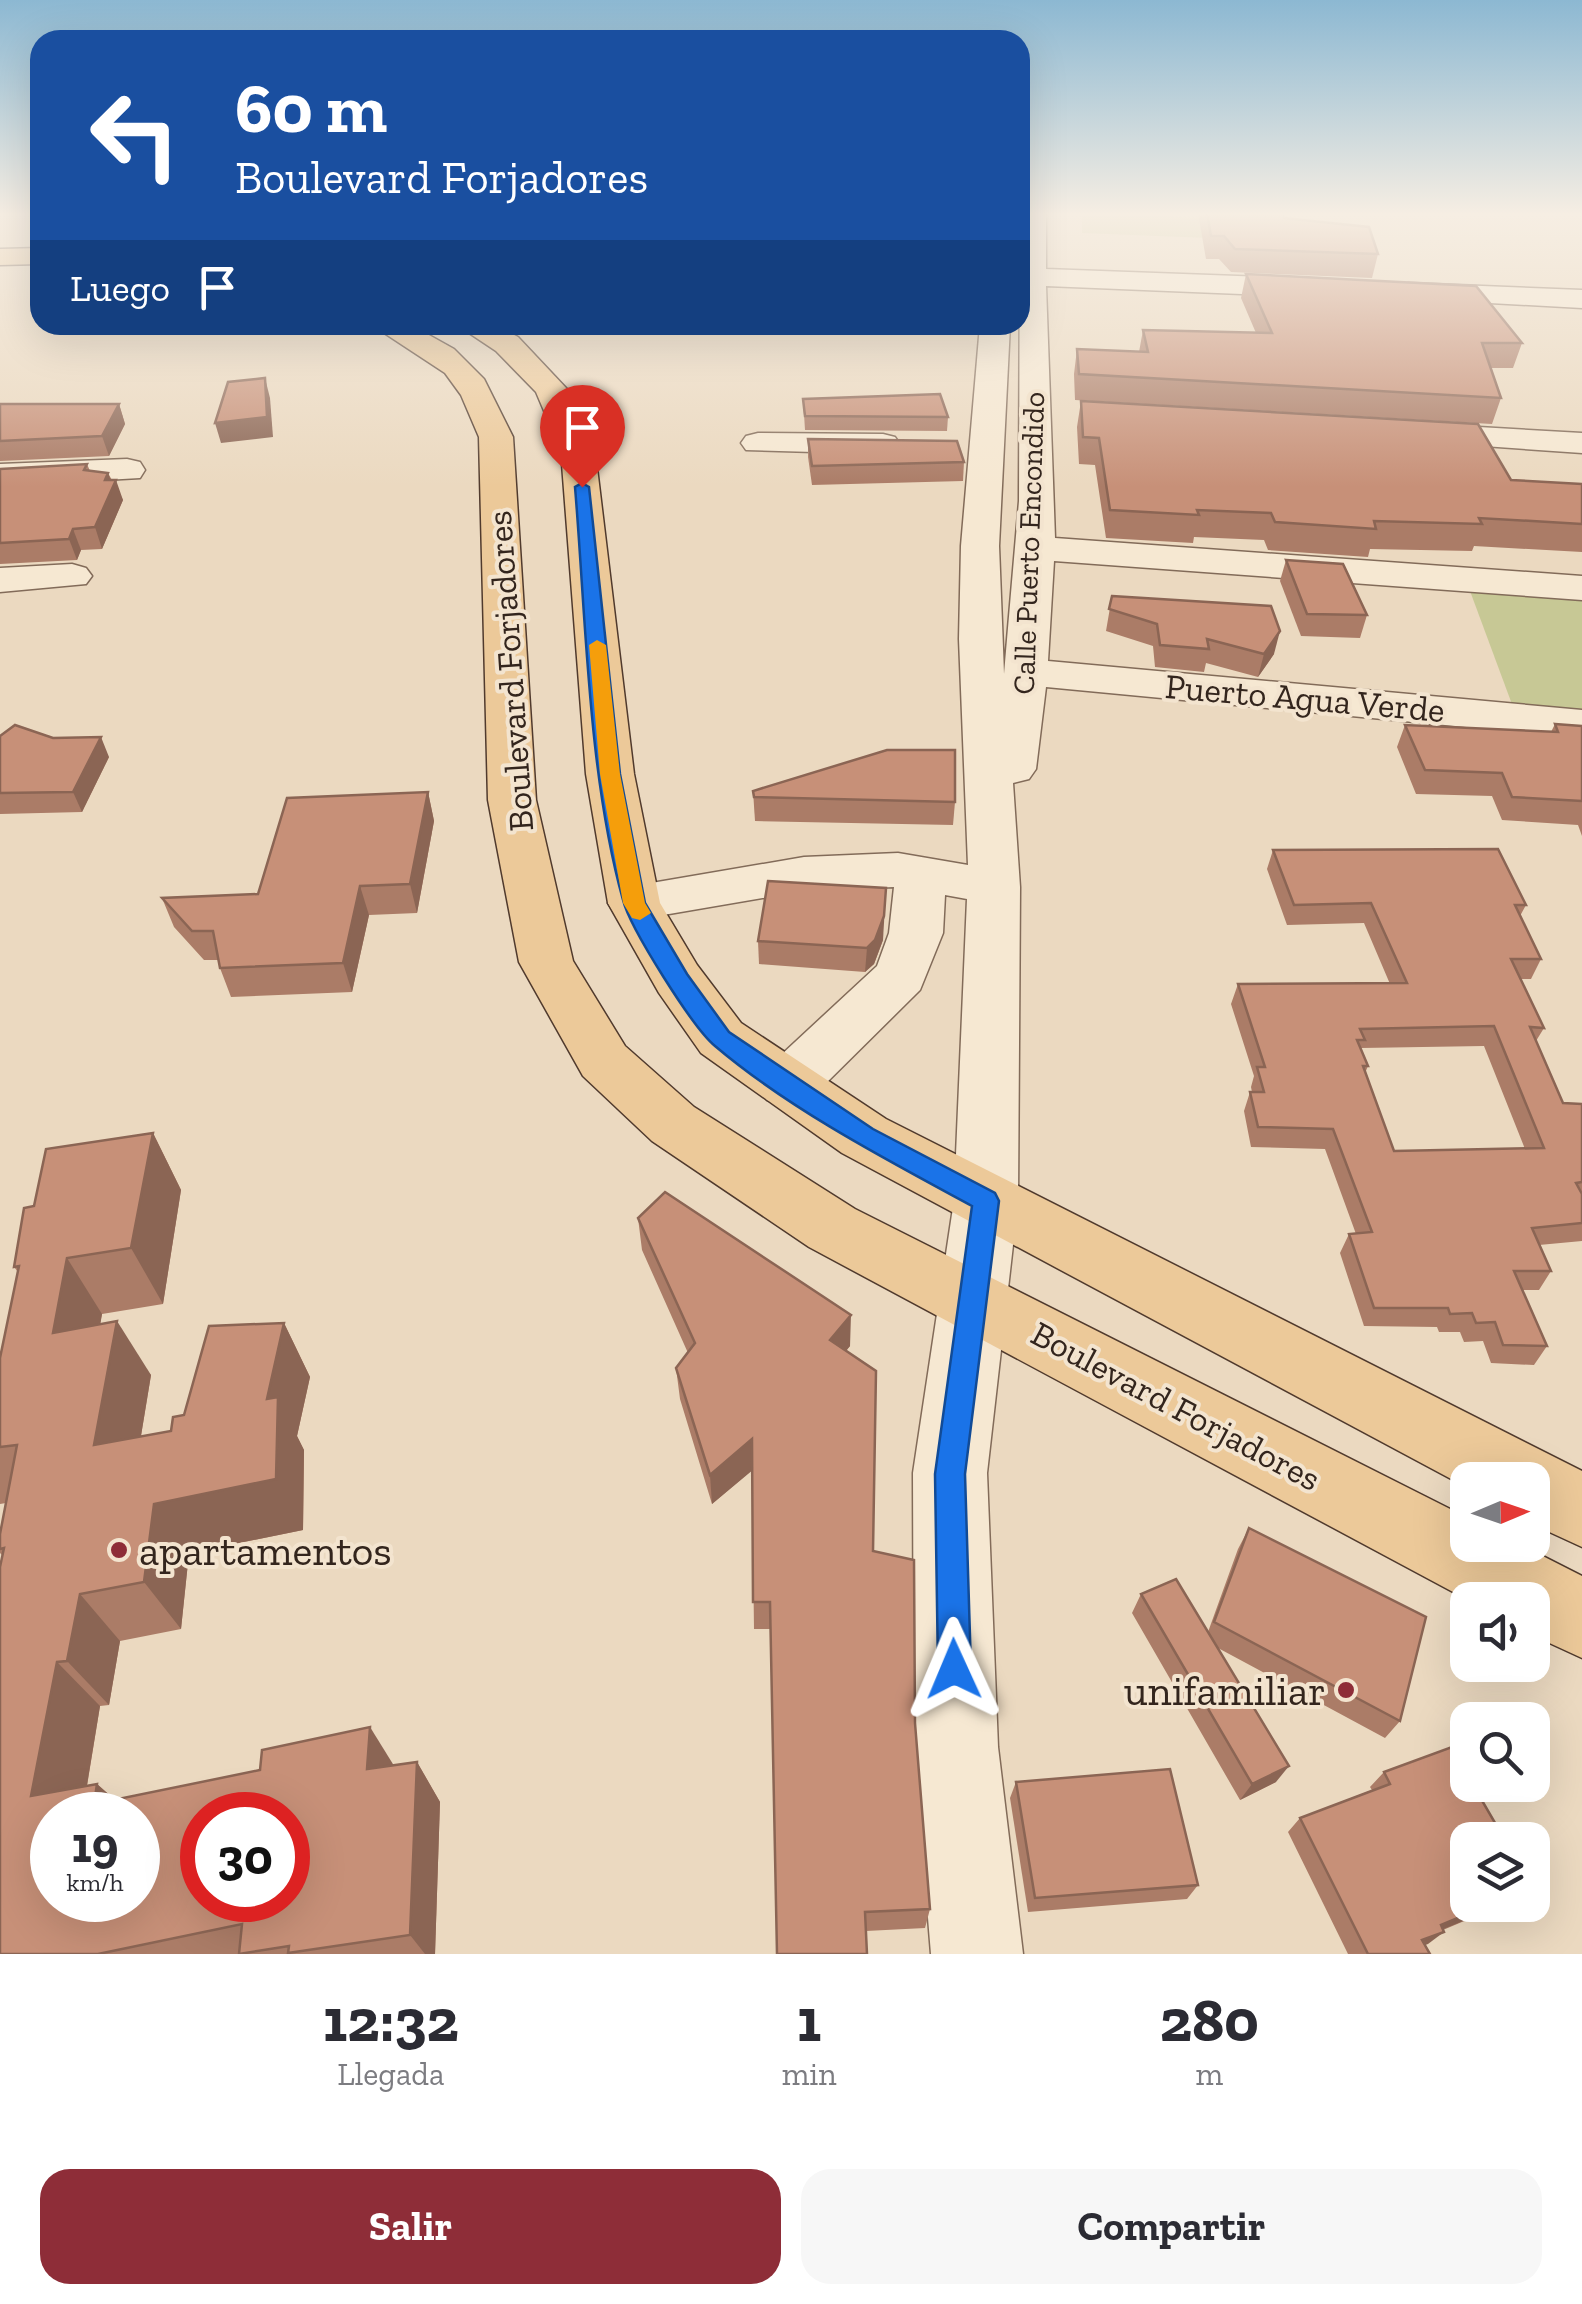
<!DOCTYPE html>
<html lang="es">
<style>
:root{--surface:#fff;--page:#f7f7f7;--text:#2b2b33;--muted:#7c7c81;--accent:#8e2d38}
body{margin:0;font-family:"Zilla Slab",serif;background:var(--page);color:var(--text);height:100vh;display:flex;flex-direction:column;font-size:38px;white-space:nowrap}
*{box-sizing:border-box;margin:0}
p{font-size:32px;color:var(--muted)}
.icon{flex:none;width:55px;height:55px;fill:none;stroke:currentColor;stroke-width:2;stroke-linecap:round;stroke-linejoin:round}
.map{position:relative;height:1954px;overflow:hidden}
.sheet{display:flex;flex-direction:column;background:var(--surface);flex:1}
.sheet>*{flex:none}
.top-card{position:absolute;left:30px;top:30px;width:1000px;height:305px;border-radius:30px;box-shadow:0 10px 40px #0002;background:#1a4fa0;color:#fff;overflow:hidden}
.needle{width:65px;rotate:88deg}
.controls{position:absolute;left:1450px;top:1462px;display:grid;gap:20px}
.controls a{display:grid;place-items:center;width:100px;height:100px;border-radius:20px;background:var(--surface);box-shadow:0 10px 40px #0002;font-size:50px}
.speed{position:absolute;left:30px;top:1792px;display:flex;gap:20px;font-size:50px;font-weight:700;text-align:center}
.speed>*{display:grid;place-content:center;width:130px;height:130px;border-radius:50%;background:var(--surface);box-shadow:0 10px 40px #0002;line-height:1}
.speed small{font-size:25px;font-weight:400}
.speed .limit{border:15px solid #d22;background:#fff;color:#111}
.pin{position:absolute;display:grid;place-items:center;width:85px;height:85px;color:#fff;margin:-102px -42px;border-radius:50% 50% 50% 0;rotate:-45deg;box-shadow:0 0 10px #0007}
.pin .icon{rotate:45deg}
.me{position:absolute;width:110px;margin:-55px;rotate:359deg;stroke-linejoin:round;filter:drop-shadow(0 0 8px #0008)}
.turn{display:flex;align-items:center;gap:35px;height:210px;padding:0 40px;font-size:45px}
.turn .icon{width:130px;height:130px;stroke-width:2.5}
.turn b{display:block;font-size:70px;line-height:85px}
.then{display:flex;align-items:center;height:95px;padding:0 40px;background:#0003;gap:20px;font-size:38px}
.eta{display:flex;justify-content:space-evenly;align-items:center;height:170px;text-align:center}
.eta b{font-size:60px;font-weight:700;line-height:70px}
.button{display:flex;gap:20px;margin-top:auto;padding:20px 40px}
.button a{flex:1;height:115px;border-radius:30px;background:var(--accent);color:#fff;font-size:40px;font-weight:700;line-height:115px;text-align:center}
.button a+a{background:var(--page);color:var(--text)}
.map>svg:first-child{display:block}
</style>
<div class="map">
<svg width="1582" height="1954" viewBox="0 0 1582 1954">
<rect width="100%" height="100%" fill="#ebd9c0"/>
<g fill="#c7c895">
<path d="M1082,213L1205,218L1208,238L1082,233Z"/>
<path d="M1470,591L1582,598V713L1513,707Z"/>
</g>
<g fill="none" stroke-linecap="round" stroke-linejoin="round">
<g stroke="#826b59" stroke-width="3">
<g id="minor">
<path d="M1020,213H1046V269L1317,279L1331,288L1317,297L1046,286L1055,538L1582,576V600L1054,561L1048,661L1582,710V738L1046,687L1036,769L1029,779L1013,783L1020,887L1018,1201L987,1473L998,1747L1023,1954H931L914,1747L913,1473L954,1201L967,899L945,895L943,933L920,990L809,1100L788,1106L767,1100L758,1084L767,1068L877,966L889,933L894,887L804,891L634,920L616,915L608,903L616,891L634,886L804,857L898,853L968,865L959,639L961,546L980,325H1010L999,546L1004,674L1019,501Z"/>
<path d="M1408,283L1582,290V308L1398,298L1394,292Z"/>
<path d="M1410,423L1582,433V453L1398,440L1393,433L1398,426Z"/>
<path d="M758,433L883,434L895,437L900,444L895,451L883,454L746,450L741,443L746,436Z"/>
<path d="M127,459L140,462L145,470L140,478L0,486V464Z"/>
<path d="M72,564L86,568L92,576L86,584L0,592V568Z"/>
</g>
</g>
<g stroke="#503a2d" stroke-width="3">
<g id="major">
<path d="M40,248V264L0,265V249Z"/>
<path d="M372,325H411L454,349L484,379L513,437L536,800L573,961L625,1046L694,1107L855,1209L1468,1518V1545H1521L1582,1576V1658L1532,1635V1600H1468L809,1247L652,1141L583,1076L519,962L488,800L479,437L461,395L445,373Z"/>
<path d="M457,325H495L518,337L567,389L595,451L634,774L660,903L697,965L741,1023L886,1119L1582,1471V1547L1532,1524V1480H1468V1488L842,1153L701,1053L659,993L608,903L586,774L561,451L536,392L496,351Z"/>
</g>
</g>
<use href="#minor" fill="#f6e8d2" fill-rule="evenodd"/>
<use href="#major" fill="#ecc999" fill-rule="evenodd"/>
</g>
<g fill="#ab7c67" fill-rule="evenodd">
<path d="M1198,213H1283L1284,218L1378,254L1372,278L1231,272L1219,259H1206Z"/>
<path d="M1246,274L1522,343L1513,368H1491L1501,398L1492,424L1075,400L1074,374L1077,349L1139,352L1143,330L1256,333L1241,298Z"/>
<path d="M803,399L948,417L947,431L805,430Z"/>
<path d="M1081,401L1511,480L1582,484V552L1474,546L1472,551L1370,549L1368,557L1268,550L1264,540L1194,537L1193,543L1106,538L1095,465L1079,464L1077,427Z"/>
<path d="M0,404H119L125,424L109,456L0,461Z"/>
<path d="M808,439L964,462L963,481L812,485L808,457Z"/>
<path d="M87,464L90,471L108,473L123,500L102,549L81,550L77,560L0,564V469Z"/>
<path d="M1286,560L1367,615L1360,638L1301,636L1280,581Z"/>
<path d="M1112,596L1274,654L1258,677L1206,663L1204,672L1155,667L1153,646L1106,631Z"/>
<path d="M1555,724L1582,726V836L1578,825L1502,820L1492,796L1416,794L1397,747L1405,725L1551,732Z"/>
<path d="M0,736L109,757L82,812L0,814Z"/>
<path d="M753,791L955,802L953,825L755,821Z"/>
<path d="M428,792L434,821L417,913L369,915L352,992L231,997L220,968L218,960H204L174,927L162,898L258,894Z"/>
<path d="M1273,850L1526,905L1520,916L1541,959L1531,979H1521L1544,1028L1536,1041L1563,1103L1582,1104V1241L1539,1245L1551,1271L1539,1290H1522L1547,1346L1534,1365L1491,1363L1483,1341L1464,1342L1460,1332H1439L1437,1327L1364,1326L1340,1253L1349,1234H1356L1325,1149L1251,1147L1244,1111L1250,1092H1252L1251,1087L1254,1076L1231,1004L1238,984H1390L1364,923L1287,925L1267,869ZM1484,1046L1525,1149L1394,1151L1365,1073L1368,1066L1361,1048Z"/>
<path d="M883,940L874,964L865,972L759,964L758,941Z"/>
<path d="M153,1133L181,1190L163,1304L102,1314L100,1324L151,1375L141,1436L171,1431L184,1415L284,1323L310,1377L297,1436L304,1450L303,1530L189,1553L181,1629L120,1641L109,1705L100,1706L87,1786L97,1784L115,1800L417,1762L440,1802L435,1954H0L3,1556L0,1553V1534L6,1503L0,1504V1358L18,1272L14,1267L34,1206Z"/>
<path d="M638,1218L850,1346L846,1351L873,1551L915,1723L930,1909L925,1928L866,1931L770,1629H754L752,1470L712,1504L680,1399L676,1368L688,1353L642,1250Z"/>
<path d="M1249,1528L1400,1721L1385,1738L1218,1648L1276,1782L1240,1800L1132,1613L1141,1594L1208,1632L1238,1549Z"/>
<path d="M1384,1772L1468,1905H1502L1443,1930L1425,1945L1430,1954H1348L1288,1832L1300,1818L1372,1790L1370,1787Z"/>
<path d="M1016,1782L1198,1885L1187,1899L1028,1912L1010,1798Z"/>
</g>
<g fill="#8b6554">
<path d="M265,378L270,398L273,437L221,443L215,423Z"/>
<path d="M119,404L125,424L109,456L102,436Z"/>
<path d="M108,473L113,486L116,480L123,500L102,549L95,527L105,480Z"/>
<path d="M73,529L81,550L77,560L69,539Z"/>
<path d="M1280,631L1274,654L1258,677L1264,654Z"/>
<path d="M101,737L109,757L82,812L73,792Z"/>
<path d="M428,792L434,821L417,913L410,884Z"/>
<path d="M360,886L369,915L352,992L343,963Z"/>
<path d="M886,888L883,940L874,964L865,972L867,948Z"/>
<path d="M153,1133L181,1190L163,1304L131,1248Z"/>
<path d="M67,1258L102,1314L90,1387L53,1333Z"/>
<path d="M851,1315L850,1346L829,1371L830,1340Z"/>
<path d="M117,1321L151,1375L131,1496L94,1445Z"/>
<path d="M284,1323L310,1377L297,1436L304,1450L303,1530L189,1553L181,1629L144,1582L154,1504L267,1399Z"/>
<path d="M752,1439L754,1469L712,1504L710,1475Z"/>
<path d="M80,1594L120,1641L109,1705L67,1661Z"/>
<path d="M57,1662L100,1706L82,1815L31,1796Z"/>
<path d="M370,1727L396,1769H367Z"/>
<path d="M417,1762L440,1802L435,1954H425L410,1935Z"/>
<path d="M1289,1766L1276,1782L1240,1800L1252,1784Z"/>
<path d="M97,1784L132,1815L94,1804Z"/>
<path d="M1489,1905H1502L1424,1937L1441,1925Z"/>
<path d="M1444,1932L1428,1944L1407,1952L1422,1940Z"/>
</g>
<g fill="#c79078" stroke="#8b6554" stroke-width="2.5" fill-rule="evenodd">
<path d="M1207,213H1283L1284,218L1369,227L1378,254L1235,249L1224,236H1211Z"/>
<path d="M1246,274L1476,286L1522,343H1482L1501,398L1079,374L1077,349L1148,352L1143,330L1272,333Z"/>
<path d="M265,378L267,417L215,423L228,382Z"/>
<path d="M940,394L948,417L805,416L803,399Z"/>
<path d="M1081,401L1478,424L1511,480L1582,484V524L1479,518L1482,524L1374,521L1376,529L1275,522L1271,513L1197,510L1199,515L1110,510L1099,438L1083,437Z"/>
<path d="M0,404H119L102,436L0,441Z"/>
<path d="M808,439L957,441L964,462L812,466Z"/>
<path d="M87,464L84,470L108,473L105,480H116L95,527L73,529L69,539L0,543V469Z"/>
<path d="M1286,560L1343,564L1367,615L1307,614Z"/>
<path d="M1112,596L1271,606L1280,631L1264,654L1207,639L1209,649L1160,645L1157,624L1109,609Z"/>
<path d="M1555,724L1582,726V801L1512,797L1502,773L1425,770L1405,725L1558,732Z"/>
<path d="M15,725L53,738L101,737L73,792L0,793V736Z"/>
<path d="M887,750H955V802L754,797L753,791Z"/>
<path d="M428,792L410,884L360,886L343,963L220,968L213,931H192L162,898L258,894L287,798Z"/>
<path d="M1498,849L1526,905H1515L1541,959H1511L1544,1028L1530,1027L1563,1103L1582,1104V1182L1576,1183L1582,1194V1223L1532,1228L1551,1271H1514L1547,1346L1503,1345L1495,1322L1476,1323L1472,1313L1450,1314L1448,1308H1374L1349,1234L1372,1232L1333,1129L1258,1127L1250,1092H1264L1257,1067H1265L1238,984L1407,983L1371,903L1294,905L1273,850ZM1494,1026L1544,1148L1394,1151L1363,1066H1368L1357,1040H1365L1360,1029Z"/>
<path d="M768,881L886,888L884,916L875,940L867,948L758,941Z"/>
<path d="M153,1133L131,1248L67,1258L53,1333L117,1321L94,1445L171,1431L173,1417L184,1415L209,1326L284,1323L267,1399L278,1397L276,1479L154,1504L144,1582L80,1594L67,1661L57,1662L31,1796L97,1784L94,1804L260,1770L262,1750L370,1727L367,1769L417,1762L410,1935L288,1953L289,1946L239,1954L242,1924L98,1954H0V1567L4,1548L0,1549V1534L17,1445L0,1447V1358L19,1266L14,1267L24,1208L34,1206L46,1149ZM52,1815H138V1900H52ZM202,1815H288V1900H202Z"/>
<path d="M665,1192L851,1315L830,1340L876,1371L873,1551L914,1560L915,1723L930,1909L865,1912L867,1954H777L770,1602H753L752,1439L710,1475L676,1368L695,1343L638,1218Z"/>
<path d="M1249,1528L1426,1617L1400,1721L1214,1622Z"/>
<path d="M1176,1579L1289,1766L1252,1784L1141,1594Z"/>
<path d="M1452,1747L1468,1775V1785H1473L1505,1840H1468V1905H1489L1441,1925L1444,1932L1422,1940L1430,1954H1368L1300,1818L1390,1784L1384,1772Z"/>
<path d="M1170,1769L1198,1885L1035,1898L1016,1782Z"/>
</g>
<linearGradient id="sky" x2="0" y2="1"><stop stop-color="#8cb8d2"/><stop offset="0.44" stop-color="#f6eee3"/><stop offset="1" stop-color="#f6eee3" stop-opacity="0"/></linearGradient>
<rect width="1582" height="487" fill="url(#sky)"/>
<path fill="#1a73e8" stroke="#114b97" stroke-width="2.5" d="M582,483L589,487L620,774L645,903L687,974L729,1032L873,1129L995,1193L999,1201L965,1474L971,1669L966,1681L954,1686L943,1681L938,1669L935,1474L972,1206C887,1160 789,1109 715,1046C693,1028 630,928 623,900C588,774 586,618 575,487Z"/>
<path fill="#f59e0b" d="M597,640L606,645L620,774L645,903L651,913L640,920L632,918L623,903L600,774L589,645Z"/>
<g fill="#8e2d38" stroke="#f3e4cf" stroke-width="4">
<circle cx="119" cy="1550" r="10"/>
<circle cx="1346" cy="1690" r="10"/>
</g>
<g text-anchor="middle" stroke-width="8" stroke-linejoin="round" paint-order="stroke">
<g font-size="30" fill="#33251d" stroke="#f3e4cf">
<text transform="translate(1029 543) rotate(-88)" y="10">Calle Puerto Encondido</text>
</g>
<g font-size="35" fill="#33251d" stroke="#f3e4cf">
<text transform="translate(510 671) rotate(-94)" y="12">Boulevard Forjadores</text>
<text transform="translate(1305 698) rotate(5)" y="12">Puerto Agua Verde</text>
<text transform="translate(1176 1406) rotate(28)" y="12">Boulevard Forjadores</text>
</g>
<g font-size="42" fill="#33251d" stroke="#f3e4cf" text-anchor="start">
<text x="139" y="1565">apartamentos</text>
<text x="1326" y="1705" text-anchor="end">unifamiliar</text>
</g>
</g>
</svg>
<div class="controls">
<a><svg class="needle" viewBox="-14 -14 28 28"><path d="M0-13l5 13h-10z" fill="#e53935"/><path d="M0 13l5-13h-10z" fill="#7c7c81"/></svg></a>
<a><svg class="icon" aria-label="sound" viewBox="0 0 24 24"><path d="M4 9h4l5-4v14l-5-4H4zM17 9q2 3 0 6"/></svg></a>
<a><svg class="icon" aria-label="search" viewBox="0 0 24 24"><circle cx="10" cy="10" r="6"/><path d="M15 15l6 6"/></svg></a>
<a><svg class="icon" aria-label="layers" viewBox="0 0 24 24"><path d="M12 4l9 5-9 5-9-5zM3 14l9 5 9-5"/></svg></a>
</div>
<div class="speed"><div>19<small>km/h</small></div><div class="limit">30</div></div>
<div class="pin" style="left:582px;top:487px;background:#d93025"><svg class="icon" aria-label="arrive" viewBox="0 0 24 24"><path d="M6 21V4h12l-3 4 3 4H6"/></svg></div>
<svg class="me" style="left:954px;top:1669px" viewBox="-20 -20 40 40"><path d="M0-17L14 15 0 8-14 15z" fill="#1a73e8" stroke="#fff" stroke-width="4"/></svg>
<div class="top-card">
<div class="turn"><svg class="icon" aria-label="left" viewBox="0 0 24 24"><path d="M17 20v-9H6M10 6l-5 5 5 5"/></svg><div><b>60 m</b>Boulevard Forjadores</div></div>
<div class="then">Luego<svg class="icon" aria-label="arrive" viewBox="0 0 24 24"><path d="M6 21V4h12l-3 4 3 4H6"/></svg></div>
</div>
</div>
<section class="sheet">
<div class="eta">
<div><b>12:32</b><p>Llegada</p></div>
<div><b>1</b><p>min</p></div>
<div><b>280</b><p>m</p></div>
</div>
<div class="button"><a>Salir</a><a>Compartir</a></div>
</section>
